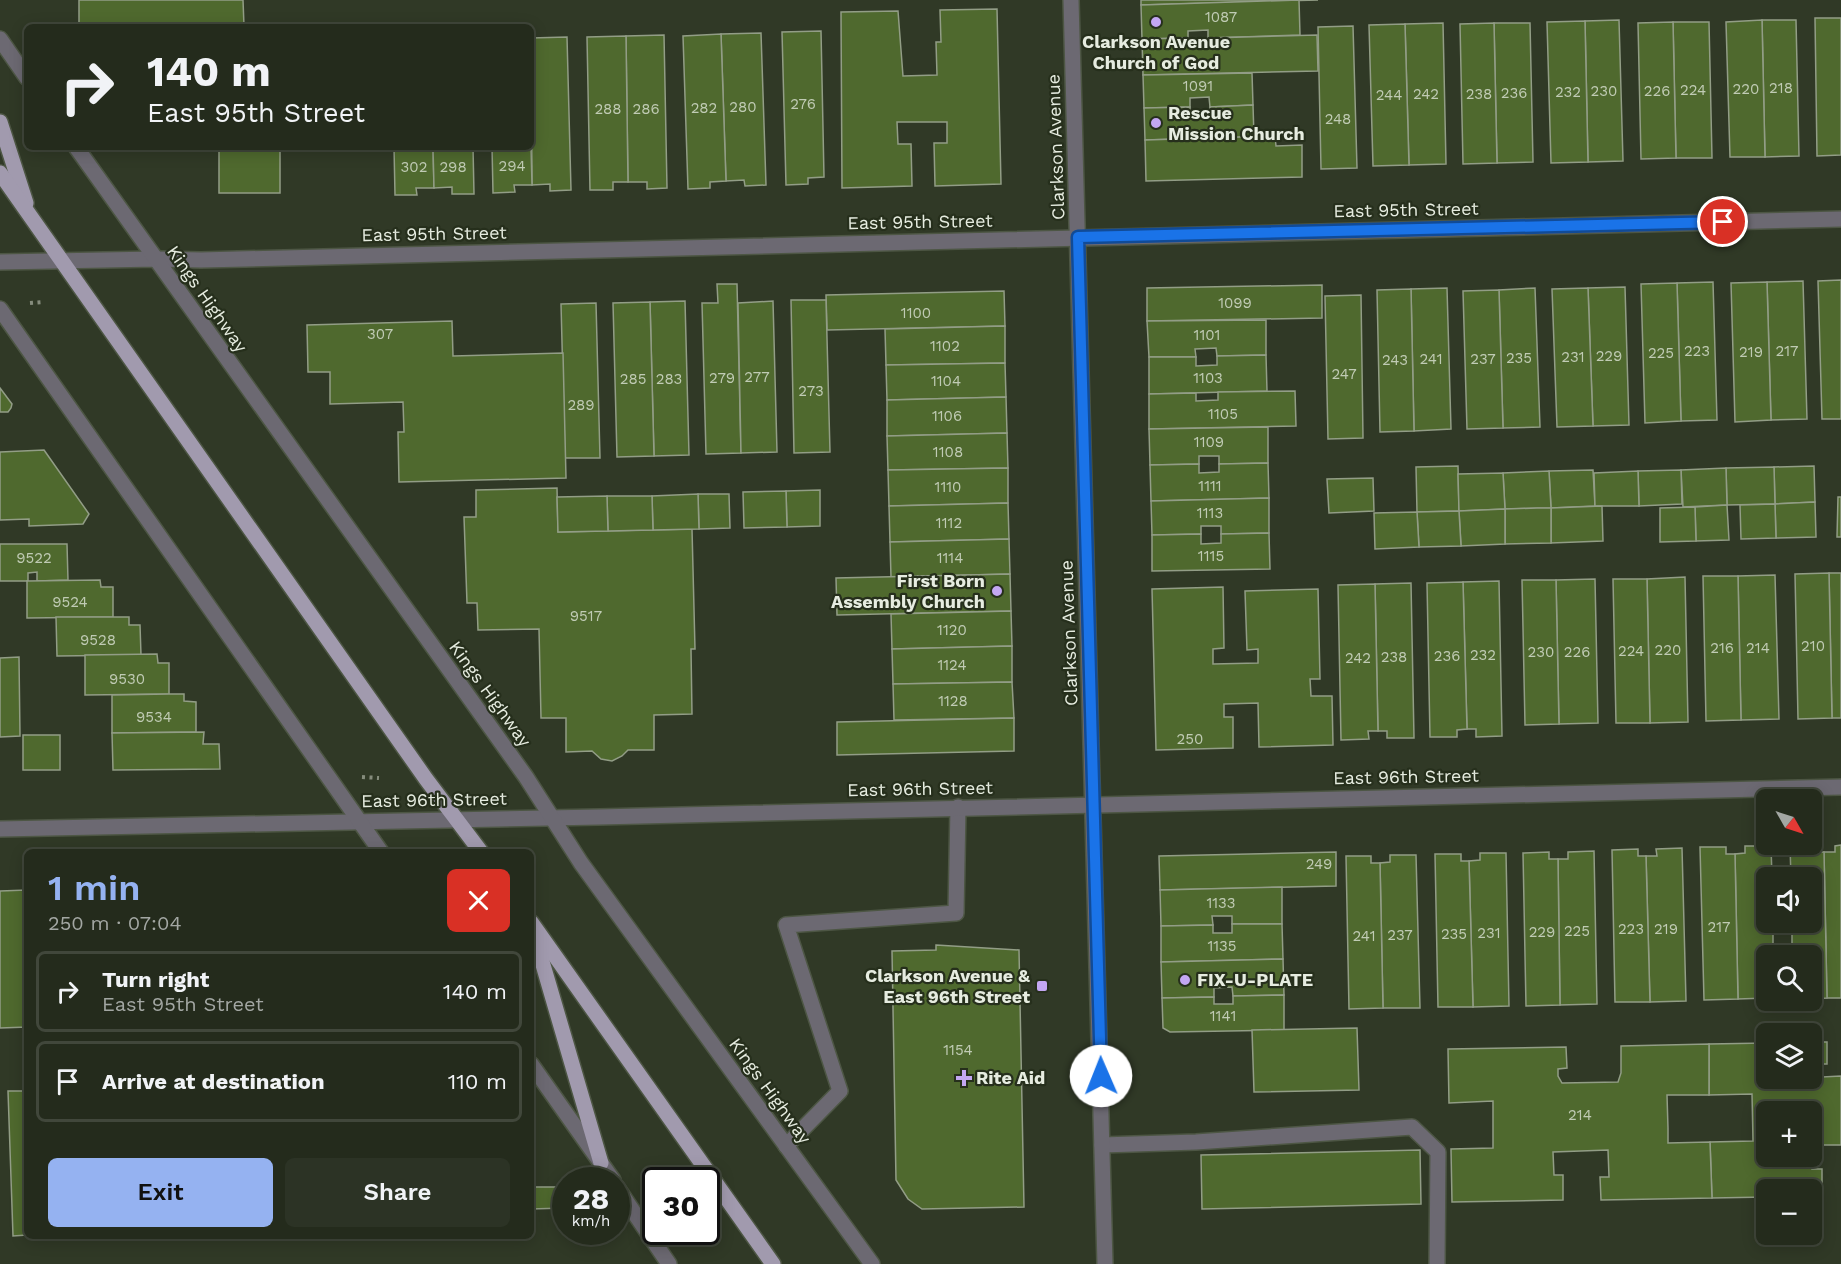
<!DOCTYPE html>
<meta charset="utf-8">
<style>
:root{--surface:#242b1c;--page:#2c3325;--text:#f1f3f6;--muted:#a3a7a3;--line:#41473b;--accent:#95b2f1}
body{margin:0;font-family:"Work Sans",sans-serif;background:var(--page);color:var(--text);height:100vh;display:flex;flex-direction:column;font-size:22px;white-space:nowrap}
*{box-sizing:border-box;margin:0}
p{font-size:20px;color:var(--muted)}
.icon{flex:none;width:33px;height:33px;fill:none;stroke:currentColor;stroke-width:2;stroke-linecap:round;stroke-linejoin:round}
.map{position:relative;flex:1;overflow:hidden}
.details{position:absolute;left:24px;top:849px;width:510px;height:390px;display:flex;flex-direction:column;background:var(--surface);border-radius:9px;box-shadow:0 3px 15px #0003,0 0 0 2px var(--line)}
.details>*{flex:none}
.banner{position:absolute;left:24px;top:24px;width:510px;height:126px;border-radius:9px;box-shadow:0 3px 15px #0003,0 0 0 2px var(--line);background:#242b1c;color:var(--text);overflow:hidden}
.needle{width:39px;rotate:129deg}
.controls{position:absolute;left:1756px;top:789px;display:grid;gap:12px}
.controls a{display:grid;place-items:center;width:66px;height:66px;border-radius:9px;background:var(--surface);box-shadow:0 3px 15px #0003,0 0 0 2px var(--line);font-size:30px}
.speed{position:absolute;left:552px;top:1167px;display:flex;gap:12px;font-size:30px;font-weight:700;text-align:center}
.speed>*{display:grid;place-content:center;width:78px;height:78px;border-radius:50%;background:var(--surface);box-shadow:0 3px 15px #0003,0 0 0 2px var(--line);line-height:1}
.speed small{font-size:15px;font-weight:400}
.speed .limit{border:3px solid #111;border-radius:9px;background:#fff;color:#111}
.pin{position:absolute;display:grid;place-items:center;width:51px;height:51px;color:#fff;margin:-26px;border:3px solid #fff;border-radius:50%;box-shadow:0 2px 6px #0007}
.me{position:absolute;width:66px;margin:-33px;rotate:359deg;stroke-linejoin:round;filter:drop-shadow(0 0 4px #0008)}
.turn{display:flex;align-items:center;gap:21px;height:126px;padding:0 24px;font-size:27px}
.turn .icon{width:78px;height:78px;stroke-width:2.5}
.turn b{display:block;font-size:42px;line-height:51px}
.round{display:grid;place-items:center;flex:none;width:63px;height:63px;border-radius:9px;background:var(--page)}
.summary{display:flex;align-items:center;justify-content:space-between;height:102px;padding:0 24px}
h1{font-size:36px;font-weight:600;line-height:45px;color:var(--accent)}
.action{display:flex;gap:12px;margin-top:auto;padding:12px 24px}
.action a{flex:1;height:69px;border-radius:9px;background:var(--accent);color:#111;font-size:24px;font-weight:600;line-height:69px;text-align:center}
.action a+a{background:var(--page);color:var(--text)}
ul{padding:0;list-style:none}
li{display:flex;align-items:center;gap:18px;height:81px;margin:0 12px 9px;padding:0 12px;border:3px solid var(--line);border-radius:9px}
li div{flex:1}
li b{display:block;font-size:22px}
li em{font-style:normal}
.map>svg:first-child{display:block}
</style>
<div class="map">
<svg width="1841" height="1264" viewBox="0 0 1841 1264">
<rect width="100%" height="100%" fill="#303926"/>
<g fill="#4f692e" stroke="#929d86" stroke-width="1.5">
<path d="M79,0H243L244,26L79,27Z"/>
<path d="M1141,0H1318L1141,5Z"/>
<path d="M1299,0L1300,35L1208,38V30L1188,31V38L1142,39L1141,5Z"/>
<path d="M997,9L1001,184L935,186L934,143H947V122H897L898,144H911L912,186L842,188L841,12L898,11L903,76L937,75L936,42H941L940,10Z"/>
<path d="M1815,18H1841V155L1817,156Z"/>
<path d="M1619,20L1623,161L1588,162L1585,21Z"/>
<path d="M1762,20H1796L1799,156L1765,157Z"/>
<path d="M1762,20L1765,157H1730L1726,22Z"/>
<path d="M1585,21L1588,162L1551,163L1547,22Z"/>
<path d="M1673,22H1709L1712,158H1676Z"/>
<path d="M1673,22L1676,158L1641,159L1638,23Z"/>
<path d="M377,23V27H228V25L269,24Z"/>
<path d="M1443,23L1446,164L1409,165L1405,24Z"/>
<path d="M1494,23H1530L1533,162L1497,163Z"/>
<path d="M1494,23L1497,163L1463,164L1460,24Z"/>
<path d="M1405,24L1409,165L1373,166L1369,25Z"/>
<path d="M1353,26L1357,168L1321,169L1318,27Z"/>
<path d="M821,31L824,177L808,178V184L786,185L782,32Z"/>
<path d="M761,33L766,185L745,186L744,180L726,181L721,34Z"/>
<path d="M721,34L726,181L710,182V188L688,189L683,36Z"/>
<path d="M664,35L667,188L647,189V182H628L626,36Z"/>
<path d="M1317,35L1318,71L1143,75L1142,39L1188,38V46L1208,45V38Z"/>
<path d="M626,36L628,182H613V190H590L587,37Z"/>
<path d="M567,37L571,190L550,191V184L532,185L531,38Z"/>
<path d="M1252,73L1253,105L1210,107L1209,97L1190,98V107L1144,108L1143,75Z"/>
<path d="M1253,105L1254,137L1145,140L1144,108L1190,107V114H1210V107Z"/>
<path d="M1275,136L1276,146L1302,145V177L1146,181L1145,140Z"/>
<rect x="219" y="147" width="61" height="46"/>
<path d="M394,147H433L434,188H416L417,195H395Z"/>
<path d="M433,147H473L474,194H452V187L434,188Z"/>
<path d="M492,147H531L532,185H514L515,192L493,193Z"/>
<path d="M1841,280V419H1822L1818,281Z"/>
<path d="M1803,281L1807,419L1771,420L1767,282Z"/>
<path d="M1713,282L1717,420L1681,421L1677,283Z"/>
<path d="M1767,282L1771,420L1735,422L1731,283Z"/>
<path d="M1677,283L1681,421L1645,423L1641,284Z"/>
<path d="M717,284H737L741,453L706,454L702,303H718Z"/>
<path d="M1322,285V318L1147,321V288Z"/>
<path d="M1625,287L1629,425L1593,426L1588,288Z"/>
<path d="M1447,288L1451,429L1414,431L1411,289Z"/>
<path d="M1535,288L1540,427L1503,428L1499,290Z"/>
<path d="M1588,288L1593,426L1557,427L1552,289Z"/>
<path d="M1411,289L1414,431L1380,432L1377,290Z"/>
<path d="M1499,290L1503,428L1467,429L1463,291Z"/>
<path d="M1004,291L1005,326L827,330L826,295Z"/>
<path d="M1361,295L1363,438L1328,439L1325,296Z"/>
<path d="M791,300H826L830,452L794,453Z"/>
<path d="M685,301L689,455L654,456L650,302Z"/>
<path d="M773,301L777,452L741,453L738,303Z"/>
<path d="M650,302L654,456L617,457L613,303Z"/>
<path d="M596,303L600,458H565L561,304Z"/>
<path d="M1266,320V355L1217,356L1216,348L1195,349L1196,357H1149L1147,321Z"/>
<path d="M452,321L453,356L563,353L566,478L399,482L398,432H404L403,402L330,404V372H308L307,325Z"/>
<path d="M1005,326V363L886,365L885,329Z"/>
<path d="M1266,355L1267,391L1149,394V357H1196V366L1217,365V356Z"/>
<path d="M1005,363L1006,397L887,400L886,365Z"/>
<path d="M0,388L12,404L11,408L8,412H0Z"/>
<path d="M1295,391L1296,426L1149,429V394L1196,393V401L1218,400V392Z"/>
<path d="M1006,397L1007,433L887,436V400Z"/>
<path d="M1268,427V463L1219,464V456H1199V464L1150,465L1149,429Z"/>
<path d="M1007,433L1008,468L888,470L887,436Z"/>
<path d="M44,450L89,514L83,524L29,526V519L0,520V452Z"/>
<path d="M1268,463L1269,498L1151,501L1150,465L1199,464V473L1219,472V464Z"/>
<path d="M1458,466L1459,511L1417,512L1416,467Z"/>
<path d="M1814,466L1815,502L1775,504L1774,467Z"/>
<path d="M1774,467L1775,504L1727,505L1726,468Z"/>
<path d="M1008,468V503L889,506L888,470Z"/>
<path d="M1726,468L1727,505L1683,507L1681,470Z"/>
<path d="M1593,470L1595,506L1551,508L1549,471Z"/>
<path d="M1681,470L1682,504L1639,506L1638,471Z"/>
<path d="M1549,471L1551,508L1505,509L1503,473Z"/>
<path d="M1638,471L1639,506H1595L1594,473Z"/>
<path d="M1503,473L1505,509L1459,511L1458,474Z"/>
<path d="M1373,478L1374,511L1329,513L1327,479Z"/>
<path d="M557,488L558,532L692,529L695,649H691L692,714L654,715V750H628L622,756L612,761L601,759L592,751L566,752V718H541L539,629L478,630L477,603H467L464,517H476V490Z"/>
<path d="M820,490V526L787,527L786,491Z"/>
<path d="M786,491L787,527L744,528L743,492Z"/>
<path d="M698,494H729L730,528L699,529Z"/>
<path d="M698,494L699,529L653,530L652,496Z"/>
<path d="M607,496H652L653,530L608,531Z"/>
<path d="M607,496L608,531L558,532L557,497Z"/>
<path d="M1838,497H1841V537H1837Z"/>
<path d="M1269,498V533L1221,534V526H1201V534L1152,535L1151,501Z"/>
<path d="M1815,502L1816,537L1776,538L1775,504Z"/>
<path d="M1008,503L1009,539L890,542L889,506Z"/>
<path d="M1775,504L1776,538L1741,539L1740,505Z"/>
<path d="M1727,505L1729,540L1696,541L1695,507Z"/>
<path d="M1602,506L1603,541L1551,543V508Z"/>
<path d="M1695,507L1696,541L1660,542V508Z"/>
<path d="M1537,508H1551V543L1505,544V509Z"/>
<path d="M1505,509V544L1461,546L1459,511Z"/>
<path d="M1459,511L1461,546L1419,547L1417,512Z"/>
<path d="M1417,512L1419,547L1375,549L1374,513Z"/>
<path d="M1269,533L1270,569L1152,571V535L1201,534V544L1221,543V534Z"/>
<path d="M1009,539L1010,574L891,577L890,542Z"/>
<path d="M0,544H67L68,580L37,581V572L28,573V581H0Z"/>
<path d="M1829,573H1841V718H1832Z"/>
<path d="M1829,573L1832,718L1798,719L1795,574Z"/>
<path d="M1010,574L1011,611L837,615L836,578Z"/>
<path d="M1775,575L1779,719L1741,720L1738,576Z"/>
<path d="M1703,576H1738L1741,720L1706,721Z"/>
<path d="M1685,577L1688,722L1650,723L1647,579Z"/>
<path d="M1595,579L1598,723L1559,724L1556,580Z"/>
<path d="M1613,579H1647L1650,723H1616Z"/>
<path d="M100,580L101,587H113V617L27,618V581Z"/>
<path d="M1522,580H1556L1559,724L1525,725Z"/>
<path d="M1499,581L1502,736L1476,737V729H1467L1463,582Z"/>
<path d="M1463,582L1467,729L1457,730V737H1430L1427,583Z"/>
<path d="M1411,583L1414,738H1387V731H1378L1375,584Z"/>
<path d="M1375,584L1378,731H1368L1369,739L1341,740L1338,585Z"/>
<path d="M1223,587L1224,648L1213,649V664L1258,663V649L1247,650L1245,591L1318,589L1320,679H1310L1311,696H1332L1333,745L1259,747L1258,703L1224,704V717H1233V748L1156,750L1152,589Z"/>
<path d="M1011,611L1012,646L892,649L891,614Z"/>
<path d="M56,617H129V625H140L141,655L57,656Z"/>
<path d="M1012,646V682L893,684L892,649Z"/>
<path d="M157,654L158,663H169V694L85,695V655Z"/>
<path d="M19,657L20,736L0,737V658Z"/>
<path d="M1012,682L1014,718L894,720L893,684Z"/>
<path d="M169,694H184V701L196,702V732L112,733V695Z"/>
<path d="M1014,718V751L837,755V722Z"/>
<path d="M204,732L203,744H219L220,769L113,770L112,733Z"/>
<rect x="23" y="735" width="37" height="35"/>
<path d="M1841,845V998H1827L1824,852H1835V846Z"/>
<path d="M1745,846H1771L1772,878H1767V922H1773V956H1767V998L1738,999L1735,854L1745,853Z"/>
<path d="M1790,846H1816V852H1824L1827,998L1812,999V956H1792V922H1812V878H1791Z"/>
<path d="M1700,847H1726V854H1735L1738,999L1704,1000Z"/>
<path d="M1682,848L1686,1001L1650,1002L1646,856H1657L1656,849Z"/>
<path d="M1638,849V856H1646L1650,1002H1615L1612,850Z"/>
<path d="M1594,851L1597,1004L1560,1005L1558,859H1568V852Z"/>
<path d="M1336,852V886L1160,890L1159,856Z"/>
<path d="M1549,852V859H1558L1560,1005L1526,1006L1523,853Z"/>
<path d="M1480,853H1506L1509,1006L1473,1007L1469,861L1480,860Z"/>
<path d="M1435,854H1461V861H1469L1473,1007H1438Z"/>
<path d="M1390,855H1416L1420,1008H1383L1380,863L1390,862Z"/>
<path d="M1346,856H1371V863H1380L1383,1008L1349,1009Z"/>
<path d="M1282,887V924H1232V916H1212L1213,925L1161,926L1160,890Z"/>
<path d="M27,890V1027L0,1028V891Z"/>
<path d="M1232,924H1282L1283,959L1161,962V926L1213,925V933H1232Z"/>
<path d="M936,945L1019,950L1024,1207L922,1209L908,1199L896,1180L892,951L936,950Z"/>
<path d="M1283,959L1284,995L1233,996L1232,987L1214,988V997L1162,998L1161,962Z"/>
<path d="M1284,995V1030L1170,1032L1163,1028L1162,998L1214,997V1004H1233V996Z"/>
<path d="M1357,1028L1359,1090L1254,1092L1252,1030Z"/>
<path d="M1812,1042H1827V1064H1817V1070L1822,1077L1841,1076V1145H1812V1112H1767V1156H1812V1169H1822V1196H1812V1190H1767V1197L1712,1198L1710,1142L1753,1141L1752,1094L1709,1095V1044L1767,1043V1078H1812Z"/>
<path d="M1709,1044V1095H1667L1668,1128V1143L1710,1142L1712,1198L1601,1200L1600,1177H1609L1608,1150L1553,1152L1554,1175H1563V1200L1452,1202L1451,1149L1493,1148V1101L1449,1103L1448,1049L1566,1047L1567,1068L1558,1069V1076L1562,1083L1618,1082L1621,1073V1046Z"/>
<path d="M8,1091H27V1235L13,1236Z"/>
<path d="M1420,1150L1421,1204L1202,1209L1201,1155Z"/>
<path d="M531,1178V1187H563L564,1208L531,1209Z"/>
</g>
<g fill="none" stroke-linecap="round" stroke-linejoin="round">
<g stroke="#4d5644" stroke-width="18">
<g id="service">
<path d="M1102,1145L1196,1142L1412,1127L1438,1152L1437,1264"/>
<path d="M786,1146L840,1091L786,925L956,913L958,807"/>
</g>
</g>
<g stroke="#4d5644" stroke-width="18">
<g id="minor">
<path d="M1071,0L1105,1264"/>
<path d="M0,262L156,259L201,260L1841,219"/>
<path d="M0,829L599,817L1841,787"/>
</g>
</g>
<g stroke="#4d5644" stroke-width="18">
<g id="tertiary">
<path d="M0,39L27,78"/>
<path d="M76,147L526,777L581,863L872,1264"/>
<path d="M0,309L381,852"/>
<path d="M531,1064L613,1180"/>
<path d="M616,1186L669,1264"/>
</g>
</g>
<g stroke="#4d5644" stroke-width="18">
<g id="primary">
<path d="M0,122L26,203"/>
<path d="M0,173L426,779L481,852"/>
<path d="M531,922L773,1264"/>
<path d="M534,934L601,1163"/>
</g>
</g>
<g stroke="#858c7c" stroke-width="4" stroke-dasharray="3 4.5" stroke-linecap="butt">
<path d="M30,303L43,302"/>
<path d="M362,777L379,778"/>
<path d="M692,1243L706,1242"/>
</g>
<use href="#service" stroke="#6c6972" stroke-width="15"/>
<use href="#minor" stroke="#6c6972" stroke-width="15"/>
<use href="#tertiary" stroke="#6c6972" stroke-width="15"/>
<use href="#primary" stroke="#a19aae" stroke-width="15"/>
</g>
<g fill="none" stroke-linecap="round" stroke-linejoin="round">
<g stroke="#114b97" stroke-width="15">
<path id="route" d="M1101,1076L1078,237L1723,222"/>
</g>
<use href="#route" stroke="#1a73e8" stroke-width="10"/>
</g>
<g fill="#c3a7f2" stroke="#262f1c" stroke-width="2">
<circle cx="1156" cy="22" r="6"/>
<circle cx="1156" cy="123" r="6"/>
<circle cx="997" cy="591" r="6"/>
<circle cx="1185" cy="980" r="6"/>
<rect x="1036" y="980" width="12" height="12" rx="3"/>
<path d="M961 1069h6v6h6v6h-6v6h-6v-6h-6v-6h6z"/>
</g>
<g text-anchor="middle" stroke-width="4.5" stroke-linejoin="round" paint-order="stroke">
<g font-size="15" fill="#c0cbb4">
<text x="1221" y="22">1087</text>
<text x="1198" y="91">1091</text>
<text x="1781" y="93">218</text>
<text x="1746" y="94">220</text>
<text x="1693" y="95">224</text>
<text x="1604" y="96">230</text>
<text x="1657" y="96">226</text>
<text x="1568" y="97">232</text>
<text x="1514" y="98">236</text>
<text x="1426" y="99">242</text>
<text x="1479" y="99">238</text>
<text x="1389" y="100">244</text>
<text x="803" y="109">276</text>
<text x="743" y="112">280</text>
<text x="704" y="113">282</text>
<text x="608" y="114">288</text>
<text x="646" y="114">286</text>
<text x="1338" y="124">248</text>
<text x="512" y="171">294</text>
<text x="414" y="172">302</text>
<text x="453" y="172">298</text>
<text x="1235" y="308">1099</text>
<text x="916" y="318">1100</text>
<text x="380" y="339">307</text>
<text x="1207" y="340">1101</text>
<text x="945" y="351">1102</text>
<text x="1697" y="356">223</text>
<text x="1787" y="356">217</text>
<text x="1751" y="357">219</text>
<text x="1661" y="358">225</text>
<text x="1609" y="361">229</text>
<text x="1573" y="362">231</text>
<text x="1519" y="363">235</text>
<text x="1431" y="364">241</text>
<text x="1483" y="364">237</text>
<text x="1395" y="365">243</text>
<text x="1344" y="379">247</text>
<text x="757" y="382">277</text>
<text x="722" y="383">279</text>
<text x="1208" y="383">1103</text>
<text x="633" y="384">285</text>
<text x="669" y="384">283</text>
<text x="946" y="386">1104</text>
<text x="811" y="396">273</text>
<text x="581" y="410">289</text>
<text x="1223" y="419">1105</text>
<text x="947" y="421">1106</text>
<text x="1209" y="447">1109</text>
<text x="948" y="457">1108</text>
<text x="1210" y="491">1111</text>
<text x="948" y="492">1110</text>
<text x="1210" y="518">1113</text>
<text x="949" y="528">1112</text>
<text x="1211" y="561">1115</text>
<text x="34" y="563">9522</text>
<text x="950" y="563">1114</text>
<text x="70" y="607">9524</text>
<text x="586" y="621">9517</text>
<text x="952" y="635">1120</text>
<text x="98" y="645">9528</text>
<text x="1813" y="651">210</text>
<text x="1722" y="653">216</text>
<text x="1758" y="653">214</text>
<text x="1668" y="655">220</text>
<text x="1631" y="656">224</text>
<text x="1541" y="657">230</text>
<text x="1577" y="657">226</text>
<text x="1483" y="660">232</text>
<text x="1447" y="661">236</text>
<text x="1394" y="662">238</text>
<text x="1358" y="663">242</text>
<text x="952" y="670">1124</text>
<text x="127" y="684">9530</text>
<text x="953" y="706">1128</text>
<text x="154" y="722">9534</text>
<text x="1190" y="744">250</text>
<text x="1319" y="869">249</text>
<text x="1221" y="908">1133</text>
<text x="1719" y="932">217</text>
<text x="1631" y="934">223</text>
<text x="1666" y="934">219</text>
<text x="1577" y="936">225</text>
<text x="1542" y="937">229</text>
<text x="1489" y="938">231</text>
<text x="1454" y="939">235</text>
<text x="1400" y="940">237</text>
<text x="1364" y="941">241</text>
<text x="1222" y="951">1135</text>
<text x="1223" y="1021">1141</text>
<text x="958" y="1055">1154</text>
<text x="1580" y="1120">214</text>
</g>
<g font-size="18" font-weight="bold" fill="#e6ece0" stroke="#262f1c" text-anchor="start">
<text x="1156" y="48" text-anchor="middle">Clarkson Avenue<tspan x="1156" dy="21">Church of God</tspan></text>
<text x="1168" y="119">Rescue<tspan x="1168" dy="21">Mission Church</tspan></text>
<text x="985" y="587" text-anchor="end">First Born<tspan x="985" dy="21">Assembly Church</tspan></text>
<text x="1030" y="982" text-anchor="end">Clarkson Avenue &amp;<tspan x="1030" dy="21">East 96th Street</tspan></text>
<text x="1197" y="986">FIX-U-PLATE</text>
<text x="976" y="1084">Rite Aid</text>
</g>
<g font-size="18" fill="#e6ece0" stroke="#262f1c">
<text transform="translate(1056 147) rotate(-92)" y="6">Clarkson Avenue</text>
<text transform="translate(1406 210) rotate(-1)" y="6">East 95th Street</text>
<text transform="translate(920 222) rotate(-1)" y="6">East 95th Street</text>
<text transform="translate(434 234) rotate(-1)" y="6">East 95th Street</text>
<text transform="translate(207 299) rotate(55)" y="6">Kings Highway</text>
<text transform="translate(1069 633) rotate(-92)" y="6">Clarkson Avenue</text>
<text transform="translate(490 694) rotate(54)" y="6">Kings Highway</text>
<text transform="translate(1406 777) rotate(-1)" y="6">East 96th Street</text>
<text transform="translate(920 789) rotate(-1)" y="6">East 96th Street</text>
<text transform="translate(434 800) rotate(-1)" y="6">East 96th Street</text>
<text transform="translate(770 1091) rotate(54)" y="6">Kings Highway</text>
</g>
</g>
</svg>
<div class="controls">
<a><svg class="needle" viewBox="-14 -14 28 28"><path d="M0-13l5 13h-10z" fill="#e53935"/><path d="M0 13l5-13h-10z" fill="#a3a7a3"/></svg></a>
<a><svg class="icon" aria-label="sound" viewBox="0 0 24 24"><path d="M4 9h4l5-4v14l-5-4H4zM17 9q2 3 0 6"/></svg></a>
<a><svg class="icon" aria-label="search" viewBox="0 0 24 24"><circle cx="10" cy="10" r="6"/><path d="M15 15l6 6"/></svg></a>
<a><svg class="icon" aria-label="layers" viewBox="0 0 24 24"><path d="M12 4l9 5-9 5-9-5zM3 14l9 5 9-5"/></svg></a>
<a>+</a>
<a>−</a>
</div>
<div class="speed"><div>28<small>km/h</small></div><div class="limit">30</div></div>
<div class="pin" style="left:1723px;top:222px;background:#d93025"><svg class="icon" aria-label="arrive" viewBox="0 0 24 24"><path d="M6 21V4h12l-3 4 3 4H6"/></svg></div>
<svg class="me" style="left:1101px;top:1076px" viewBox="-20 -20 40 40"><circle r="19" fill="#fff"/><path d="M0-13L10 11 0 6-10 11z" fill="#1a73e8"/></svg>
<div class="banner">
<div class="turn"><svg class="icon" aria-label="right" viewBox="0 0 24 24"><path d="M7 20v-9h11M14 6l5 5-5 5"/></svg><div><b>140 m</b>East 95th Street</div></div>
</div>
<section class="details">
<div class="summary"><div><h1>1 min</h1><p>250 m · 07:04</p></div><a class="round" style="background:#d93025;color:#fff"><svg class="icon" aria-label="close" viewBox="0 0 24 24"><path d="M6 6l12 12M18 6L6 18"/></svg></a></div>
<ul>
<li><svg class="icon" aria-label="right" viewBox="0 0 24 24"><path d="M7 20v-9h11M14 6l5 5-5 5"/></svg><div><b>Turn right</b><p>East 95th Street</p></div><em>140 m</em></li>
<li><svg class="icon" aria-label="arrive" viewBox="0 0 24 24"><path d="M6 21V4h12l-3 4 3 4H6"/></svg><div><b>Arrive at destination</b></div><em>110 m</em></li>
</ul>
<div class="action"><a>Exit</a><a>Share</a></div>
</section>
</div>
